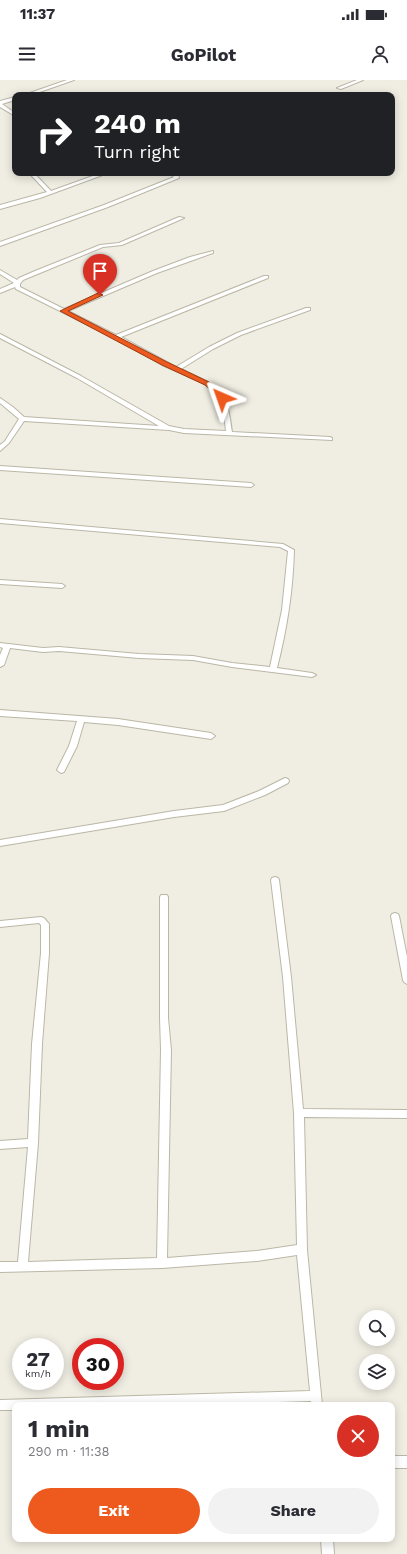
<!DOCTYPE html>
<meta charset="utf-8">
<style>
:root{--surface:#fff;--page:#f2f2f3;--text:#2b2b33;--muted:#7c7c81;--accent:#ee591d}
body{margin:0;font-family:"Work Sans",sans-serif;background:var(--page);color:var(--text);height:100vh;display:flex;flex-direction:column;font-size:15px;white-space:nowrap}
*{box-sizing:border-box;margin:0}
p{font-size:13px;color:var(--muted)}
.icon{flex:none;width:22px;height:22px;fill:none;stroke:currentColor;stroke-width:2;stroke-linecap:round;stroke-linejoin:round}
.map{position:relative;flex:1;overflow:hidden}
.details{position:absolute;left:12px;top:1322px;width:383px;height:140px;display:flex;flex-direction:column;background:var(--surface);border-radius:8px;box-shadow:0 2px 10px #0003}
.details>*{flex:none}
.banner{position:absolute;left:12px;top:12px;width:383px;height:84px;border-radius:8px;box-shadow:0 2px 10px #0003;background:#202124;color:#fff;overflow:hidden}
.buttons{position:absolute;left:359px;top:1230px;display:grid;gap:8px}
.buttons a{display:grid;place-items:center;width:36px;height:36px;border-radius:50%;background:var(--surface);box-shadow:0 2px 10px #0003;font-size:20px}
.speed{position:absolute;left:12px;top:1258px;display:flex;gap:8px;font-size:20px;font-weight:700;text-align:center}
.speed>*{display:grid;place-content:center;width:52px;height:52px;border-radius:50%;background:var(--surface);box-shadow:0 2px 10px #0003;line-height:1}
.speed small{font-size:10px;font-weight:400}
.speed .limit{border:6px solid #d22;background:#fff;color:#111}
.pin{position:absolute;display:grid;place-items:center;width:34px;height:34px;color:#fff;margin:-41px -17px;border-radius:50% 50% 50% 0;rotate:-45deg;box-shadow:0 0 4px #0007}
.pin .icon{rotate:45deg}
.me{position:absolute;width:44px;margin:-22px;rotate:317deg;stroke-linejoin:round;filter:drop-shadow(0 0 3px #0008)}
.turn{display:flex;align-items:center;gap:14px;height:84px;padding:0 16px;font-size:18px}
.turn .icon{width:52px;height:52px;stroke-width:2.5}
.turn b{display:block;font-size:28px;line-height:34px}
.round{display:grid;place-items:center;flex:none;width:42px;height:42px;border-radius:21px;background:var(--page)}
.summary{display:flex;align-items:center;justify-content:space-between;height:68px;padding:0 16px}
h1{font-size:24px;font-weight:700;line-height:30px}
.primary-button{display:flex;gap:8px;margin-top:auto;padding:8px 16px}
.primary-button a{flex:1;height:46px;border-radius:24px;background:var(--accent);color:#fff;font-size:16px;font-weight:700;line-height:46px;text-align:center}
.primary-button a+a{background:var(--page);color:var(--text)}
.status{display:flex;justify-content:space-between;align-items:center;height:28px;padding:0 20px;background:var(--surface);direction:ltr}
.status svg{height:11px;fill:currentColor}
header{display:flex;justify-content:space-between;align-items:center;height:52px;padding:0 16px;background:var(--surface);font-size:18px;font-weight:700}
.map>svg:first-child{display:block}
</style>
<div class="status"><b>11:37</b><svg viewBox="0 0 49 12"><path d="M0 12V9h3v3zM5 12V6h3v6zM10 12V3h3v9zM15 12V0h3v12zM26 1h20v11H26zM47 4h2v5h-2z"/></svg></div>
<header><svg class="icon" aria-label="menu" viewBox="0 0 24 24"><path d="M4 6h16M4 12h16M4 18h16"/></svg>GoPilot<svg class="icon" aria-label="person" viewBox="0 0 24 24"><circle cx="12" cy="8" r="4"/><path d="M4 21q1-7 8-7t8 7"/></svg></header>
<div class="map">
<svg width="407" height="1474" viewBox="0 0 407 1474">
<rect width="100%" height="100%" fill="#f0eee3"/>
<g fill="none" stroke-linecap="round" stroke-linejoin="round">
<g stroke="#bbb7a6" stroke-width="2">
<g id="street">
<path d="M67,0H74L31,15H24Z"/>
<path d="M357,0H363L341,9L337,8Z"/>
<path d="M15,17V20L2,24L15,33V36L0,27V21Z"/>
<path d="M29,93H34L51,111L101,93H108L40,118L0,129V125L47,112Z"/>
<path d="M169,93L178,94L179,98L108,127L0,166V162L104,125L174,97Z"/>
<path d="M179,137L184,138L122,165L103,167L23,200L20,204V207L64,229L153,191L190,177L213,171V173L157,193L68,231L116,255L264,196H268V198L121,257L176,287L209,267L237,253L306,228H310V230L241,255L213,269L181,289C218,306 227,308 232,352L330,357L332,358V360L184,353L169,350L24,341L9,363L0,371V365L5,361L19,339L0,323V318L13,327L24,337L159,346L77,298L0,258V254L81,296L169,346L184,349L226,351L224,334L219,318L205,304L162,285L114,258L16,209L15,207L0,213V209L14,203L0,194V190L17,200L19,198L35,191L100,165L119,163Z"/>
<path d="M0,386L251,403L254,405L251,407L0,390Z"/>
<path d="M0,439L283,464L294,470C293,510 287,549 277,588L312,593L316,595L312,597L232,587L193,580L139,578L59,571L43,572L10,568L4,585L0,587V575L3,568L0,567V563L43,568L59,567L139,574L193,576L232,583L270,587L282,530L288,471L280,467L0,443Z"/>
<path d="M0,500L62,504L65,506L62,508L0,504Z"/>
<path d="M0,630L118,639L211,653L215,656L211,659L118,645L84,642L77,666L64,692L61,693L57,690L69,666L77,641L0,636Z"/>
<path d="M285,698L288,699L289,701L288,703L265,715L224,731L174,737L0,766V760L174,731L223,725L259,711Z"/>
<path d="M275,797L278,798L279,800L291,897L303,1029L407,1030V1038L304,1037L307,1170L322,1325H312L311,1321L187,1325H15V1330H0V1320L310,1311L297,1175L257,1181L162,1188L0,1192V1182H18L28,1067L0,1069V1061L28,1059L32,964L41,873V845L39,843L0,847V841L41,837L44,838L49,844V873L42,964L38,1063L28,1182L157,1178L161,970L160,938V817L161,815H167L168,817V938L171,970L167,1178L257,1171L297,1165L294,1033L283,897L271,800L272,798Z"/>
<path d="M395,833L398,834L399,836L407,877V904L404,902L403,900L391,836L392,834Z"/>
<rect x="392" y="1376" width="15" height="12"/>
<path d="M321,1459H333L334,1474H322Z"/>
</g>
</g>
<use href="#street" fill="#fff" fill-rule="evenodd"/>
</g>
<path fill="#ee591d" stroke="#9b3a13" d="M98,213L103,215L68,231L167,282L209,302L218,309L225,318L224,320H219L214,312L205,305L162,285L60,231Z"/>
</svg>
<div class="buttons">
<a><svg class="icon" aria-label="search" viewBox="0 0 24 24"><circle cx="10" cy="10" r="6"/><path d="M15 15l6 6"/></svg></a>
<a><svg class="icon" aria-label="layers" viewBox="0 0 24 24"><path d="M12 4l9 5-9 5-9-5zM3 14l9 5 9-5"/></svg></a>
</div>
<div class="speed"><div>27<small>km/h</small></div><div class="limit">30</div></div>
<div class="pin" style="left:100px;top:215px;background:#d93025"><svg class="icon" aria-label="arrive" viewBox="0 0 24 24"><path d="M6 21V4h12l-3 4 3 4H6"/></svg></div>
<svg class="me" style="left:222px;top:318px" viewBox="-20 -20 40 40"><path d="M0-17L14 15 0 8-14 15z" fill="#ee591d" stroke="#fff" stroke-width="4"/></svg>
<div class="banner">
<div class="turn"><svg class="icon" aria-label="right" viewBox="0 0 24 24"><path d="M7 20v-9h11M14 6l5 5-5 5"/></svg><div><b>240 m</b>Turn right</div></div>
</div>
<section class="details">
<div class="summary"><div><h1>1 min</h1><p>290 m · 11:38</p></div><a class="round" style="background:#d93025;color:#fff"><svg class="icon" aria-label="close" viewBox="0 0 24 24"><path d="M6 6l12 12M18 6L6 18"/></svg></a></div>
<div class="primary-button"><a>Exit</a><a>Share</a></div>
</section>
</div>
